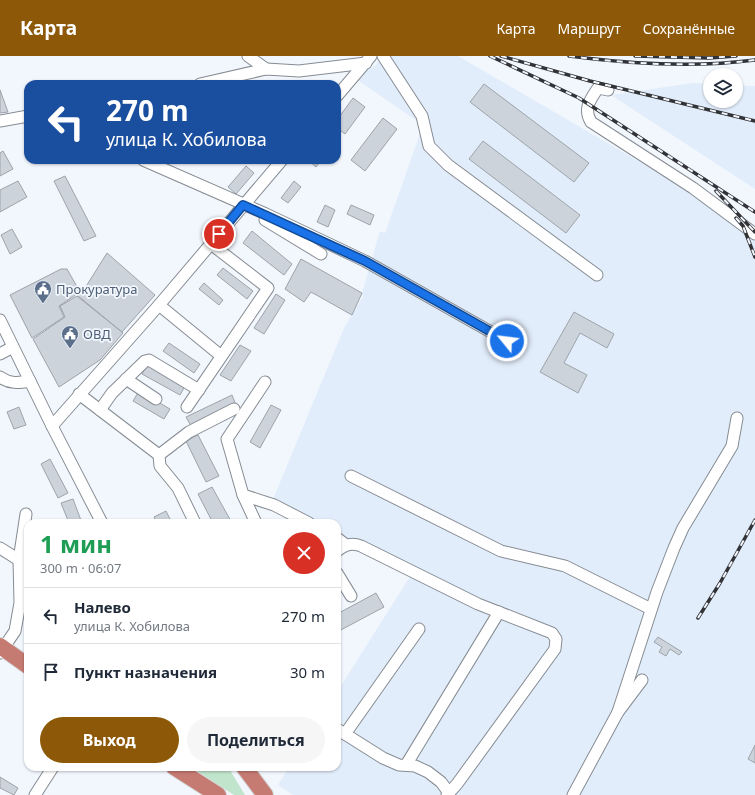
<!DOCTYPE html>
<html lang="ru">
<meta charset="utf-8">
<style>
:root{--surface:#fff;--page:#f6f6f7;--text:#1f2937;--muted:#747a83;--line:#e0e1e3;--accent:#8d5807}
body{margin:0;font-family:"Noto Sans",sans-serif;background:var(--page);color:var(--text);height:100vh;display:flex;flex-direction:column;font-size:15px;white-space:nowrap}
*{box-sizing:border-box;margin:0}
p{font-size:13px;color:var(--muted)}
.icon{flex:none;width:22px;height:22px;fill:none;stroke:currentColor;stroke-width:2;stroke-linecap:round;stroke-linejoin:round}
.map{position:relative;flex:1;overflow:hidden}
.details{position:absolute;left:24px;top:463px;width:317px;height:252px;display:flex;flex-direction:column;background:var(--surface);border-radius:12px;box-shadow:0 1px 3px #0004}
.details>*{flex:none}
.banner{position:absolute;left:24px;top:24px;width:317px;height:84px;border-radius:12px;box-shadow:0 1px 3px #0004;background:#1a4fa0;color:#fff;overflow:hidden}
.controls{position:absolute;left:703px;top:12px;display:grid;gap:8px}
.controls a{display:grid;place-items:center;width:40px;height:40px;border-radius:50%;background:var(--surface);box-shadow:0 1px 3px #0004;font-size:20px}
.pin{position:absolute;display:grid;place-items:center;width:34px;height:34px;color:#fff;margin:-17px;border:2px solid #fff;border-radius:50%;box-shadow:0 1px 4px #0007}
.me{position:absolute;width:44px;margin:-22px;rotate:299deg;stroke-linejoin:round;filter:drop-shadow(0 0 3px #0008)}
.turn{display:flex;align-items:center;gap:14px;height:84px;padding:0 16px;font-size:18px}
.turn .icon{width:52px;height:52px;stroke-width:2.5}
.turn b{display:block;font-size:28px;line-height:34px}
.round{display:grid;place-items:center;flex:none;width:42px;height:42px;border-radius:21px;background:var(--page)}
.overview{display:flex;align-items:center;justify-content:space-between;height:68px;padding:0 16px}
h1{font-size:24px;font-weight:700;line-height:30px;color:#1e9e55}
.button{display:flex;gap:8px;margin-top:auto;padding:8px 16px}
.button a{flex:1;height:46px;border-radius:24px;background:var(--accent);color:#fff;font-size:16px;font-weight:700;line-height:46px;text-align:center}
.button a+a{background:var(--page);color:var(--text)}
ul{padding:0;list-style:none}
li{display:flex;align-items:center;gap:12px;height:56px;padding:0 16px;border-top:1px solid var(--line)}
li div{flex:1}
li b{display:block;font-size:15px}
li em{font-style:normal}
header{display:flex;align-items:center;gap:24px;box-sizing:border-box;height:56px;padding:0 20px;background:var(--accent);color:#fff}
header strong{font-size:19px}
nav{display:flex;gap:22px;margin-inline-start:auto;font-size:14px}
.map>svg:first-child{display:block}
</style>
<header>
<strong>Карта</strong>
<nav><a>Карта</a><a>Маршрут</a><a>Сохранённые</a></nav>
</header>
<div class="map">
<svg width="755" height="739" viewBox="0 0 755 739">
<rect width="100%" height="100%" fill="#f2f7fe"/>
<g fill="#e2edfb">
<path d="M383,0H458L695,138L755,182V739H293L278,729L289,711H337V636L411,519L337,481V467H309L271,448L344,272L363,240L362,237L380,175L385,177L423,69L353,21L375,10Z"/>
<path d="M693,27L710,28V45H736V29L755,30V133L611,39Z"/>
</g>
<path fill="#c0e4cc" d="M191,711H228L245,739H234Z"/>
<g fill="#cdd3db" stroke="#9da3aa">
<path d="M484,28L589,107L574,126L470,46Z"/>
<path d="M0,34L8,56L0,57Z"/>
<path d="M353,42L365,51L345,78L337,72V64Z"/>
<path d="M383,62L397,73L365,115L351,104Z"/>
<path d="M483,85L580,159L566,177L469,103Z"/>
<path d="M3,95L13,113L0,120V97Z"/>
<path d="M308,104H321L316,111Z"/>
<path d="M246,110L254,117L236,138L228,131Z"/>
<path d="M65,120L96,180L84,185L54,125Z"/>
<path d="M18,125L27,141L0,156V134Z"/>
<path d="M294,125L301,131L288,147L281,142Z"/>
<path d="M325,149L335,154L328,171L317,166Z"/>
<path d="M351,149L374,159L370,169L347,158Z"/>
<path d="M12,173L22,191L10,198L1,179Z"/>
<path d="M252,175L292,208L284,219L243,187Z"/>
<path d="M107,197L155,239L122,276L78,240L85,232Z"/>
<path d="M301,203L362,237L352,259L311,236L304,246L285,233Z"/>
<path d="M223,212L253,235L247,243L217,219Z"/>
<path d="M61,213H67L80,236L59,250L64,261L32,282L10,239Z"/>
<path d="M204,227L223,244L219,249L199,233Z"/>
<path d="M276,238L285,244L264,278L254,272Z"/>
<path d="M77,240L123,277L100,304L59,331L33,283L65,261L60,250Z"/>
<path d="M574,256L614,278L607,292L580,277L564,307L587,319L578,337L540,316Z"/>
<path d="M169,287L200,308L194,317L163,295Z"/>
<path d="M240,289L251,295L231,325L220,319Z"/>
<path d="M147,309L185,330L180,339L142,318Z"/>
<path d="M139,335L170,353L164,363L133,345Z"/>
<path d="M232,339L236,349L191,370L186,361Z"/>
<path d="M271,349L281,354L260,392L250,386Z"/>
<path d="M19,351L26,369L14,373L7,356Z"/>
<path d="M198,379L219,420L206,426L186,385Z"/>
<path d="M50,403L68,437L58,442L41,408Z"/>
<path d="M212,431L232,467H213L198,438Z"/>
<path d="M73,443L82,467H69L61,447Z"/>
<path d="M166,455L172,467H157L154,461Z"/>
<path d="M376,537L384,551L337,576V558Z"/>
<path d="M658,581L682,596L679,599L670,593L666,600L659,596L662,591L654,586Z"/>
<path d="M755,689V707L748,703Z"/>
<path d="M0,721L18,732L14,739L0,732Z"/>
</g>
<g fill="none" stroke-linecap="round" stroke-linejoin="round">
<g stroke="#868c93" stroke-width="13">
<g id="minor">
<path d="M248,0L266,13"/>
<path d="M383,0L422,60L429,90L448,109L597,219"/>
<path d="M200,28L266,13L299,15L366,7"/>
<path d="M608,34L598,32C590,44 583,53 591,66L693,132L755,178"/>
<path d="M337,40L371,0"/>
<path d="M0,65L28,60"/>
<path d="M143,104L266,158L365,205L507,285"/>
<path d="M265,164L321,198"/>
<path d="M159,249L220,299"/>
<path d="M0,264L52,370L102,467"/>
<path d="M0,298L13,291"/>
<path d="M0,321C10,328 18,327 30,325"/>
<path d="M126,323L156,343"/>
<path d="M79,338L159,399L189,376L234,353"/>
<path d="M187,351L268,232L211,188"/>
<path d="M100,354L112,337L145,305L149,304L199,334"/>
<path d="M52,370L159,249L282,104"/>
<path d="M159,399L160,410L178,432L195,467"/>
<path d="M351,420L501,495L565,510L651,553"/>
<path d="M243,439L274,449L309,467"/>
<path d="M256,467L243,439L227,383L265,326"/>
<path d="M337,482L346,489"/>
<path d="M0,492L19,504"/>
<path d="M337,495C345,489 351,486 361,490L478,548L552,577L556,583L555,593L457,728L447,739"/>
<path d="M337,517L351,540"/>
<path d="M0,597L15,575L20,547L19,504L26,458"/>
<path d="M618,656L657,536L674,492L683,472L732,390L737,362"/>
<path d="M337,673L383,702L399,709L415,710L428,716L441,726L449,737"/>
<path d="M345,678L419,573"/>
<path d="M406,709L499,556"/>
<path d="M35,739L53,711"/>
<path d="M573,739L618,656L642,624"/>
</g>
</g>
<g stroke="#d5d5d6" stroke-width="18">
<g id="highway">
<path d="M0,590L28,610"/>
<path d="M174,711L218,739"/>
<path d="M244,711L265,739"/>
</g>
</g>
<use href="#minor" stroke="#fff" stroke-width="11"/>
<use href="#highway" stroke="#c67b72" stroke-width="16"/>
<g stroke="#313337" stroke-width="3.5">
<g id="rail">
<path d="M490,0L579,42L755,156"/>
<path d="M501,0L590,25L755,65"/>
<path d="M569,0C630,8 693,12 755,4"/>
<path d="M635,0L709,2L736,0"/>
<path d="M716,135L755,176"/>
<path d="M736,162L743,170L755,201"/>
<path d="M698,562L720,527L755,464"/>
</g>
</g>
<use href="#rail" stroke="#f2f7fe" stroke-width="2" stroke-dasharray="6" stroke-linecap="butt"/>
</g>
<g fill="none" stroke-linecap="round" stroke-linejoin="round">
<g stroke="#114b97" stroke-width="10">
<path id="route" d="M219,178L243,149L365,205L507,285"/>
</g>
<use href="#route" stroke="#1a73e8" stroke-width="7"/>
</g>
<defs>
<g id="civic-pin" transform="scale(0.9)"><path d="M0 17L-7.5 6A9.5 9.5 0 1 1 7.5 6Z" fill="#5c6f8a" stroke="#f2f7fe"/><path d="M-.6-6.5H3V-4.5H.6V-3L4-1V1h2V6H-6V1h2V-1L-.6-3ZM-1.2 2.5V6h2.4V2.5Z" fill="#fff"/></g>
</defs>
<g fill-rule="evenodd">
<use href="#civic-pin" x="43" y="233"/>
<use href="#civic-pin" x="70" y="278"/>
</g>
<g text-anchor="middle" stroke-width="3.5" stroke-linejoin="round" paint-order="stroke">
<g font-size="13" fill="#4e5e75" stroke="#f2f7fe" text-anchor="start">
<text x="56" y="238">Прокуратура</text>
<text x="83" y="283">ОВД</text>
</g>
</g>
</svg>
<div class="controls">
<a><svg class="icon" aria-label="layers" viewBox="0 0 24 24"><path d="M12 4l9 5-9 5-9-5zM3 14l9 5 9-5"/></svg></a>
</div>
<div class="pin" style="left:219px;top:178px;background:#d93025"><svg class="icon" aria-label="arrive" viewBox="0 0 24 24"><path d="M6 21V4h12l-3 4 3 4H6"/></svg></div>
<svg class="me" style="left:507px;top:285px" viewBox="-20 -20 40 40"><circle r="17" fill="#1a73e8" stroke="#fff" stroke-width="3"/><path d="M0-11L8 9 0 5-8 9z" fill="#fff"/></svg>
<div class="banner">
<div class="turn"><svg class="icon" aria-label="left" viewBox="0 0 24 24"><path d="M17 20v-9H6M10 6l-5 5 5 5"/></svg><div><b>270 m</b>улица К. Хобилова</div></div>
</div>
<section class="details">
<div class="overview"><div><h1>1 мин</h1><p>300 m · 06:07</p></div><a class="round" style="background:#d93025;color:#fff"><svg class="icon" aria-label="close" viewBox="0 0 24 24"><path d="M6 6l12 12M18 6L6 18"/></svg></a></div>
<ul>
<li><svg class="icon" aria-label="left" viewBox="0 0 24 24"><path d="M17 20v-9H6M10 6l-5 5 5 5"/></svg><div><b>Налево</b><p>улица К. Хобилова</p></div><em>270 m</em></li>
<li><svg class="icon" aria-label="arrive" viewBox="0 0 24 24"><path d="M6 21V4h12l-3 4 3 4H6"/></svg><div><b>Пункт назначения</b></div><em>30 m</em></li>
</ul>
<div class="button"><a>Выход</a><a>Поделиться</a></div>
</section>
</div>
